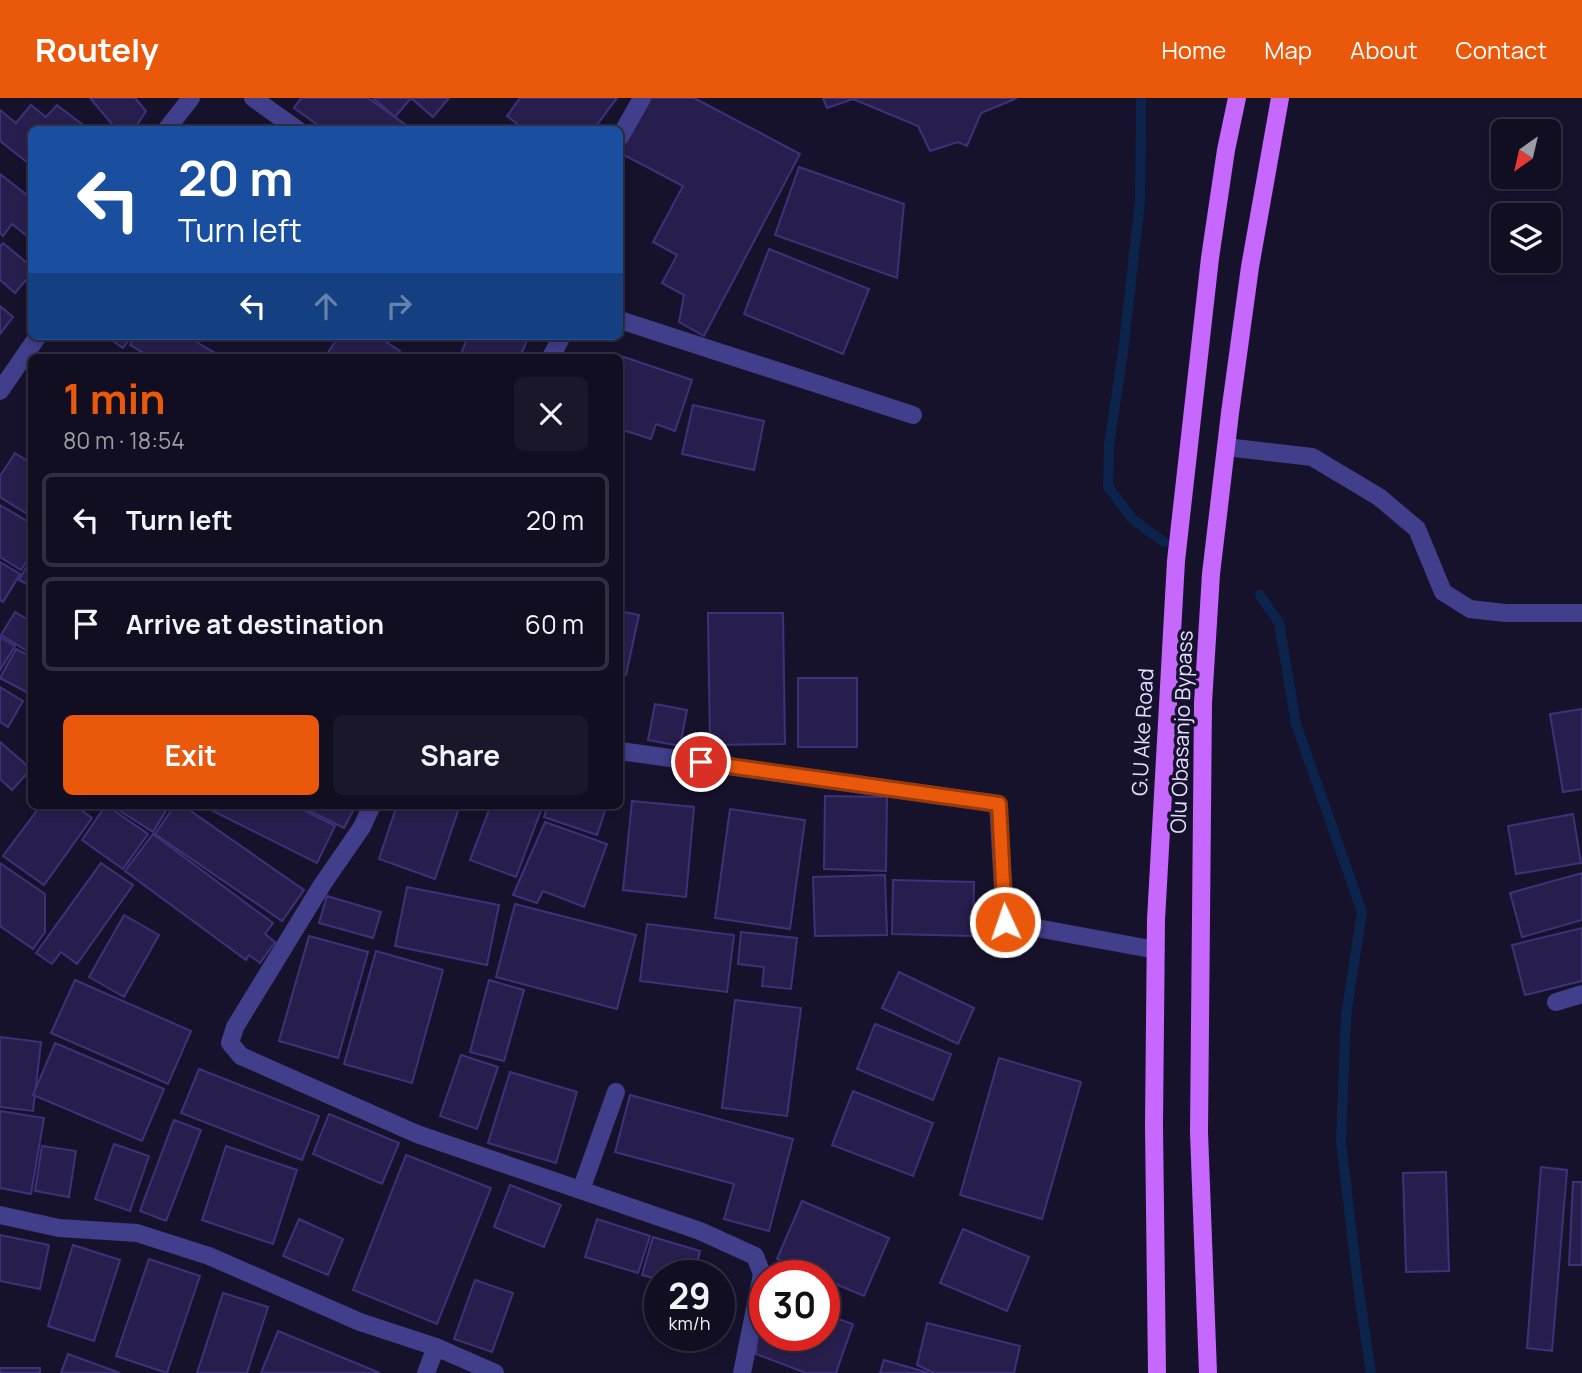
<!DOCTYPE html>
<meta charset="utf-8">
<style>
:root{--surface:#110e21;--page:#1a172a;--text:#f1f3f6;--muted:#9c9ca5;--line:#302e3f;--accent:#ea580c}
body{margin:0;font-family:Manrope,sans-serif;background:var(--page);color:var(--text);height:100vh;display:flex;flex-direction:column;font-size:26px;white-space:nowrap}
*{box-sizing:border-box;margin:0}
p{font-size:23px;color:var(--muted)}
.icon{flex:none;width:38px;height:38px;fill:none;stroke:currentColor;stroke-width:2;stroke-linecap:round;stroke-linejoin:round}
.map{position:relative;flex:1;overflow:hidden}
.sheet{position:absolute;left:28px;top:256px;width:595px;height:455px;display:flex;flex-direction:column;background:var(--surface);border-radius:10px;box-shadow:0 4px 10px #0003,0 0 0 2px var(--line)}
.sheet>*{flex:none}
.banner{position:absolute;left:28px;top:28px;width:595px;height:214px;border-radius:10px;box-shadow:0 4px 10px #0003,0 0 0 2px var(--line);background:#1a4fa0;color:#fff;overflow:hidden}
.needle{width:46px;rotate:214deg}
.fabs{position:absolute;left:1491px;top:21px;display:grid;gap:14px}
.fabs a{display:grid;place-items:center;width:70px;height:70px;border-radius:10px;background:var(--surface);box-shadow:0 4px 10px #0003,0 0 0 2px var(--line);font-size:35px}
.speed{position:absolute;left:644px;top:1162px;display:flex;gap:14px;font-size:35px;font-weight:700;text-align:center}
.speed>*{display:grid;place-content:center;width:91px;height:91px;border-radius:50%;background:var(--surface);box-shadow:0 4px 10px #0003,0 0 0 2px var(--line);line-height:1}
.speed small{font-size:18px;font-weight:400}
.speed .limit{border:10px solid #d22;background:#fff;color:#111}
.pin{position:absolute;display:grid;place-items:center;width:60px;height:60px;color:#fff;margin:-30px;border:4px solid #fff;border-radius:50%;box-shadow:0 2px 7px #0007}
.me{position:absolute;width:77px;margin:-38px;rotate:357deg;stroke-linejoin:round;filter:drop-shadow(0 0 5px #0008)}
.turn{display:flex;align-items:center;gap:24px;height:147px;padding:0 35px;font-size:32px}
.turn .icon{width:91px;height:91px;stroke-width:2.5}
.turn b{display:block;font-size:49px;line-height:60px}
.lanes{display:flex;align-items:center;height:66px;padding:0 35px;background:#0003;justify-content:center;gap:35px;direction:ltr}
.lanes .off{opacity:.35}
.round{display:grid;place-items:center;flex:none;width:74px;height:74px;border-radius:10px;background:var(--page)}
.headline{display:flex;align-items:center;justify-content:space-between;height:119px;padding:0 35px}
h1{font-size:42px;font-weight:700;line-height:52px;color:var(--accent)}
.action{display:flex;gap:14px;margin-top:auto;padding:14px 35px}
.action a{flex:1;height:80px;border-radius:10px;background:var(--accent);color:#fff;font-size:28px;font-weight:700;line-height:80px;text-align:center}
.action a+a{background:var(--page);color:var(--text)}
ul{padding:0;list-style:none}
li{display:flex;align-items:center;gap:21px;height:94px;margin:0 14px 10px;padding:0 21px;border:4px solid var(--line);border-radius:10px}
li div{flex:1}
li b{display:block;font-size:26px}
li em{font-style:normal}
header{display:flex;align-items:center;gap:42px;box-sizing:border-box;height:98px;padding:0 35px;background:var(--accent);color:#fff}
header strong{font-size:33px}
nav{display:flex;gap:38px;margin-inline-start:auto;font-size:24px}
.map>svg:first-child{display:block}
</style>
<header>
<strong>Routely</strong>
<nav><a>Home</a><a>Map</a><a>About</a><a>Contact</a></nav>
</header>
<div class="map">
<svg width="1582" height="1275" viewBox="0 0 1582 1275">
<rect width="100%" height="100%" fill="#17122c"/>
<g fill="none" stroke-linecap="round" stroke-linejoin="round">
<g stroke="#0c234b" stroke-width="10">
<path d="M1141,0L1140,103L1123,254L1109,347L1108,388L1132,421L1164,444"/>
<path d="M1260,497L1279,525L1296,626L1362,814L1346,917L1341,1044L1359,1195L1371,1275"/>
</g>
</g>
<g fill="#281e4d" stroke="#3f3179" stroke-width="2">
<path d="M90,0H135L146,13L134,32H117Z"/>
<path d="M301,0H368L413,32H325L294,10Z"/>
<path d="M373,0H411L395,19Z"/>
<path d="M411,0H449L433,19Z"/>
<path d="M520,0H617L593,32H525L507,18Z"/>
<path d="M645,0H694L800,56L704,238L679,224L684,197L662,185L677,157L653,144L683,88L620,55V47Z"/>
<path d="M823,0H1017L981,15L967,48L958,44L930,53L918,28L853,1L827,10Z"/>
<path d="M31,7L46,19L57,7L83,27L79,32H32V68L0,43V12L16,25Z"/>
<path d="M799,69L904,106L897,180L775,137Z"/>
<path d="M0,76L32,101V142L12,126L3,138L0,135Z"/>
<path d="M3,145L32,169V175L15,195L0,182V148Z"/>
<path d="M769,151L869,191L843,256L744,216Z"/>
<path d="M0,208L13,219L0,236Z"/>
<path d="M105,238H132L123,250Z"/>
<path d="M135,238H186L222,259H150L130,247Z"/>
<path d="M339,238H377L400,253L397,259H325Z"/>
<path d="M468,238H529L520,259H460Z"/>
<path d="M621,258L692,282L675,333L656,326L651,341L620,331Z"/>
<path d="M693,307L764,323L754,372L682,356Z"/>
<path d="M15,355L32,366V419L0,399V378Z"/>
<path d="M0,407L32,426V455L21,472L0,459Z"/>
<path d="M32,459V489L19,482Z"/>
<path d="M0,464L20,476L3,504L0,502Z"/>
<path d="M620,513L639,517L626,577L620,575Z"/>
<path d="M15,514L32,524V556L1,537Z"/>
<path d="M708,515H783L785,646L710,647Z"/>
<path d="M0,539L15,548L0,572Z"/>
<path d="M16,551L32,559V597L0,580Z"/>
<rect x="798" y="580" width="59" height="69"/>
<path d="M0,589L23,603L8,629L0,624Z"/>
<path d="M655,606L687,612L680,648L648,642Z"/>
<path d="M1582,611V691L1563,694L1550,616Z"/>
<path d="M0,644L31,671L12,692L0,681Z"/>
<path d="M825,698L887,699L886,773L824,771Z"/>
<path d="M632,703L694,709L686,799L623,792Z"/>
<path d="M41,707H74L92,720L44,787L3,758Z"/>
<path d="M106,707L148,736L123,771L82,742Z"/>
<path d="M111,707H161L167,711L153,734Z"/>
<path d="M175,707H182L304,792L282,823L155,736Z"/>
<path d="M201,707H294L335,728L317,765Z"/>
<path d="M298,707H356L344,730Z"/>
<path d="M397,707H460L435,781L379,761Z"/>
<path d="M491,707H543L516,779L470,762Z"/>
<path d="M548,707H607L597,737L544,719Z"/>
<path d="M730,711L805,722L790,831L715,820Z"/>
<path d="M1573,716L1581,765L1516,776L1508,728Z"/>
<path d="M545,724L607,746L584,809L543,793L537,805L513,797Z"/>
<path d="M153,736L273,825L265,836L275,844L260,865L249,857L246,862L125,773Z"/>
<path d="M0,765L45,796V834L33,851L0,828Z"/>
<path d="M101,765L133,787L77,866L61,854L52,866L36,855Z"/>
<path d="M1582,775V822L1522,839L1510,795Z"/>
<path d="M885,777L887,837L815,838L813,779Z"/>
<path d="M893,782L974,784L973,838L892,836Z"/>
<path d="M407,789L499,807L487,867L395,848Z"/>
<path d="M327,798L381,814L373,840L319,825Z"/>
<path d="M515,806L636,837L617,911L496,879Z"/>
<path d="M124,817L159,837L124,899L89,879Z"/>
<path d="M647,826L734,837L727,894L640,883Z"/>
<path d="M1582,830V883L1525,897L1512,847Z"/>
<path d="M741,834L797,840L791,891L762,888L764,869L738,866Z"/>
<path d="M309,838L368,854L338,960L279,943Z"/>
<path d="M376,853L443,872L412,985L344,966Z"/>
<path d="M899,874L974,910L958,946L882,910Z"/>
<path d="M75,882L191,933L168,986L51,935Z"/>
<path d="M489,882L524,892L504,963L470,954Z"/>
<path d="M735,902L801,910L787,1018L722,1010Z"/>
<path d="M875,926L951,956L933,1002L857,971Z"/>
<path d="M0,939L41,944L33,1013L0,1009Z"/>
<path d="M55,945L164,991L142,1043L33,997Z"/>
<path d="M461,957L498,969L477,1031L440,1018Z"/>
<path d="M999,960L1081,984L1042,1121L960,1097Z"/>
<path d="M199,971L319,1018L302,1062L181,1015Z"/>
<path d="M510,974L577,994L556,1065L488,1045Z"/>
<path d="M853,993L933,1025L913,1078L832,1047Z"/>
<path d="M630,997L793,1041L769,1133L724,1121L734,1086L615,1054Z"/>
<path d="M0,1013L44,1020L31,1096L0,1090Z"/>
<path d="M329,1016L399,1045L382,1086L313,1056Z"/>
<path d="M174,1022L201,1032L166,1123L140,1113Z"/>
<path d="M114,1046L149,1058L130,1113L95,1101Z"/>
<path d="M42,1048L76,1053L69,1099L35,1093Z"/>
<path d="M226,1048L297,1072L273,1146L202,1122Z"/>
<path d="M406,1057L491,1090L437,1226L353,1192Z"/>
<path d="M1541,1069L1567,1072L1552,1253L1527,1250Z"/>
<path d="M1446,1074L1449,1173L1406,1174L1403,1075Z"/>
<path d="M1573,1084H1582V1167H1569Z"/>
<path d="M510,1087L561,1107L544,1149L494,1129Z"/>
<path d="M802,1103L889,1140L864,1198L824,1181V1178H816L777,1161Z"/>
<path d="M299,1121L343,1141L328,1177L283,1158Z"/>
<path d="M597,1121L650,1138L638,1175L585,1159Z"/>
<path d="M963,1131L1029,1159L1007,1213L940,1185Z"/>
<path d="M0,1137L49,1147L40,1191L0,1183Z"/>
<path d="M653,1139L700,1153L694,1178H660V1182L642,1177Z"/>
<path d="M73,1147L120,1162L94,1243L48,1228Z"/>
<path d="M149,1161L200,1178L167,1275L116,1258Z"/>
<path d="M475,1182L513,1195L492,1254L454,1241Z"/>
<path d="M759,1192L765,1194V1237H824V1216L853,1226L836,1275H806L756,1256Z"/>
<path d="M223,1195L268,1209L247,1275H197Z"/>
<path d="M927,1225L1020,1248L1014,1275H934L917,1267Z"/>
<path d="M278,1233L380,1275H261Z"/>
<path d="M68,1256L120,1275H61Z"/>
<path d="M884,1262L929,1275H880Z"/>
<rect x="0" y="1270" width="40" height="5"/>
</g>
<g fill="none" stroke-linecap="round" stroke-linejoin="round">
<g stroke="#413e8b" stroke-width="18">
<path d="M253,0L298,32"/>
<path d="M166,32L191,0"/>
<path d="M620,39L642,0"/>
<path d="M620,222L913,317"/>
<path d="M551,259L562,238"/>
<path d="M0,293L38,238"/>
<path d="M1226,349L1312,359L1379,399L1417,431L1443,494L1470,511L1505,515H1582"/>
<path d="M620,653L998,706L1005,824L1156,852"/>
<path d="M372,707L362,729L322,787L235,929L230,945L241,958L417,1036L700,1133L755,1158L762,1176L742,1275"/>
<path d="M1556,904L1582,896"/>
<path d="M581,1092L616,994"/>
<path d="M0,1117L59,1130L137,1135L209,1158L360,1224L436,1249L495,1275"/>
<path d="M426,1275L436,1249"/>
</g>
<g stroke="#c667fd" stroke-width="18">
<path d="M1157,1275L1154,1027L1156,822L1176,463L1210,160L1226,52L1237,0"/>
<path d="M1208,1275L1199,1034L1203,605L1211,476L1230,315L1250,169L1280,0"/>
</g>
</g>
<g fill="none" stroke-linecap="round" stroke-linejoin="round">
<g stroke="#983908" stroke-width="18">
<path id="route" d="M701,664L999,706L1005,824"/>
</g>
<use href="#route" stroke="#ea580c" stroke-width="12"/>
</g>
<g text-anchor="middle" stroke-width="7" stroke-linejoin="round" paint-order="stroke">
<g font-size="21" fill="#e2deff" stroke="#17122c">
<text transform="translate(1143 634) rotate(-87)" y="7">G.U Ake Road</text>
<text transform="translate(1182 634) rotate(-88)" y="7">Olu Obasanjo Bypass</text>
</g>
</g>
</svg>
<div class="fabs">
<a><svg class="needle" viewBox="-14 -14 28 28"><path d="M0-13l5 13h-10z" fill="#e53935"/><path d="M0 13l5-13h-10z" fill="#9c9ca5"/></svg></a>
<a><svg class="icon" aria-label="layers" viewBox="0 0 24 24"><path d="M12 4l9 5-9 5-9-5zM3 14l9 5 9-5"/></svg></a>
</div>
<div class="speed"><div>29<small>km/h</small></div><div class="limit">30</div></div>
<div class="pin" style="left:701px;top:664px;background:#d93025"><svg class="icon" aria-label="arrive" viewBox="0 0 24 24"><path d="M6 21V4h12l-3 4 3 4H6"/></svg></div>
<svg class="me" style="left:1005px;top:824px" viewBox="-20 -20 40 40"><circle r="17" fill="#ea580c" stroke="#fff" stroke-width="3"/><path d="M0-11L8 9 0 5-8 9z" fill="#fff"/></svg>
<div class="banner">
<div class="turn"><svg class="icon" aria-label="left" viewBox="0 0 24 24"><path d="M17 20v-9H6M10 6l-5 5 5 5"/></svg><div><b>20 m</b>Turn left</div></div>
<div class="lanes"><svg class="icon" aria-label="left" viewBox="0 0 24 24"><path d="M17 20v-9H6M10 6l-5 5 5 5"/></svg><svg class="icon off" aria-label="ahead" viewBox="0 0 24 24"><path d="M12 20V5M6 11l6-6 6 6"/></svg><svg class="icon off" aria-label="right" viewBox="0 0 24 24"><path d="M7 20v-9h11M14 6l5 5-5 5"/></svg></div>
</div>
<section class="sheet">
<div class="headline"><div><h1>1 min</h1><p>80 m · 18:54</p></div><a class="round"><svg class="icon" aria-label="close" viewBox="0 0 24 24"><path d="M6 6l12 12M18 6L6 18"/></svg></a></div>
<ul>
<li><svg class="icon" aria-label="left" viewBox="0 0 24 24"><path d="M17 20v-9H6M10 6l-5 5 5 5"/></svg><div><b>Turn left</b></div><em>20 m</em></li>
<li><svg class="icon" aria-label="arrive" viewBox="0 0 24 24"><path d="M6 21V4h12l-3 4 3 4H6"/></svg><div><b>Arrive at destination</b></div><em>60 m</em></li>
</ul>
<div class="action"><a>Exit</a><a>Share</a></div>
</section>
</div>
